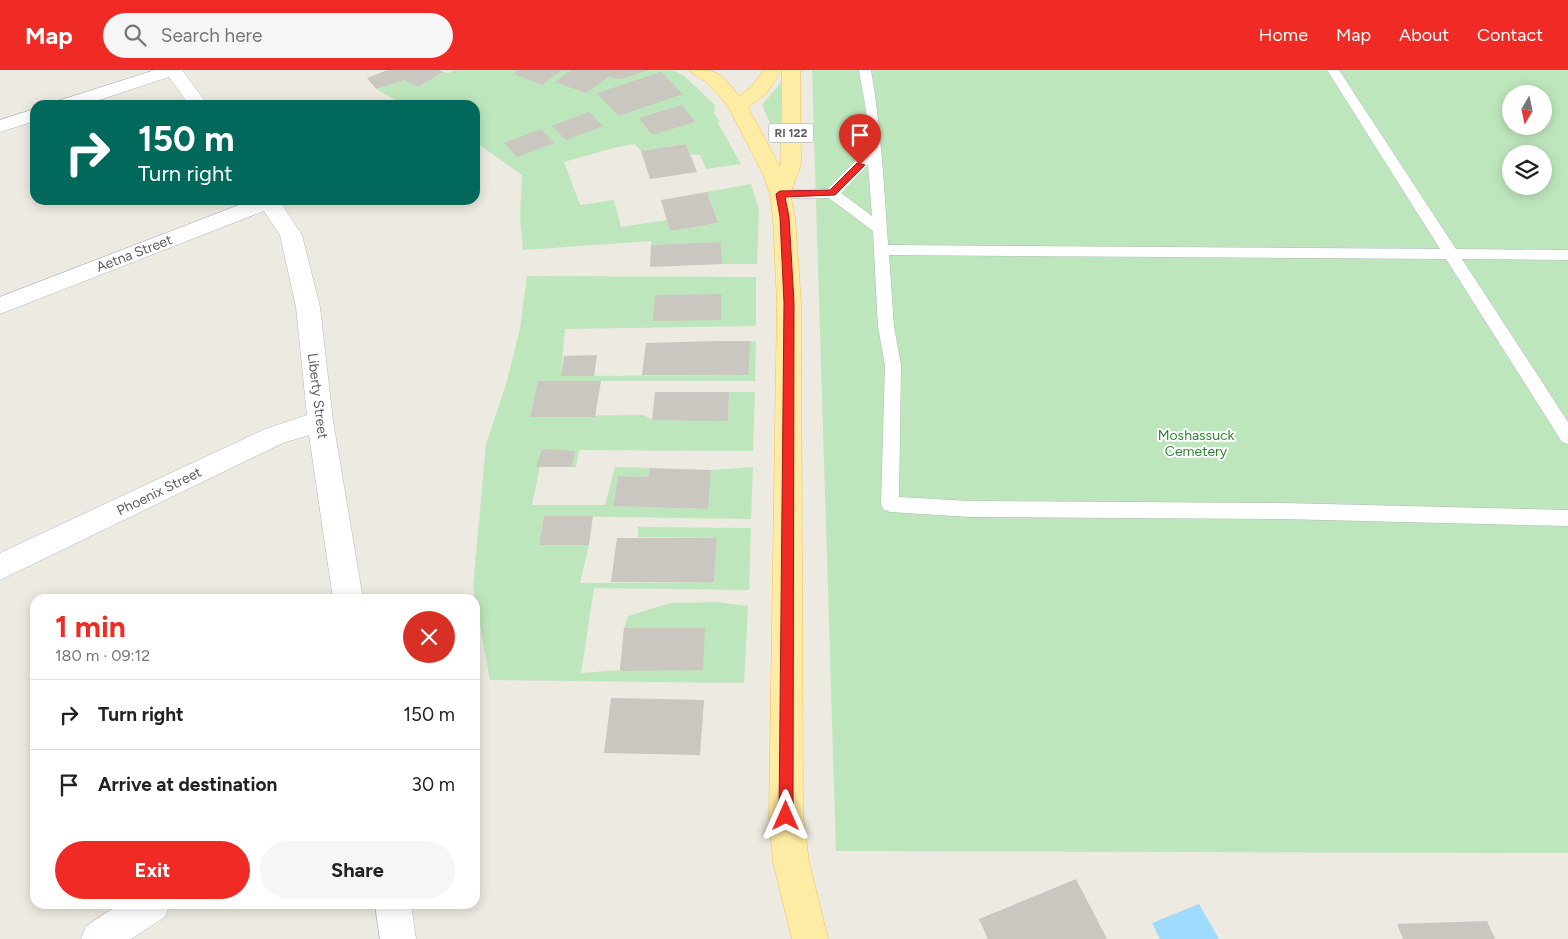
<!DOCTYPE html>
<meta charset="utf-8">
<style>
:root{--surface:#fff;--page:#f6f6f6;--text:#222;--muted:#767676;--line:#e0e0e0;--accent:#f02a24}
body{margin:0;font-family:Figtree,sans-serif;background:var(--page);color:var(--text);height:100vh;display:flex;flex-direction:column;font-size:19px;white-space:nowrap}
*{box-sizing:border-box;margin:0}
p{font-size:16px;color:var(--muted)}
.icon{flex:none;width:28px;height:28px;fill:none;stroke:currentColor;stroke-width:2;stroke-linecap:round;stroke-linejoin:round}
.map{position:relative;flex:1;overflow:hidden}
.sheet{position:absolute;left:30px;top:524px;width:450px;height:315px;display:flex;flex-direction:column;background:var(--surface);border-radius:15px;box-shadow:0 2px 12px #0003}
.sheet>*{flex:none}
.top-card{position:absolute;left:30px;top:30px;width:450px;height:105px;border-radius:15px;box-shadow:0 2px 12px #0003;background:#00695c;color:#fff;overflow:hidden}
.needle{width:32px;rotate:189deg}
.tools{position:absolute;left:1502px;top:15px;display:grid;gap:10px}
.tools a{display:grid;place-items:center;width:50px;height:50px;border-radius:50%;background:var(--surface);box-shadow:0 2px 12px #0003;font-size:25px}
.pin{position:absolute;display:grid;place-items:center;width:42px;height:42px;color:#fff;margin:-51px -21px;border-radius:50% 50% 50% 0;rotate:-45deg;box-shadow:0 0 5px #0007}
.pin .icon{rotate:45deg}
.me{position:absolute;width:55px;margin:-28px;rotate:0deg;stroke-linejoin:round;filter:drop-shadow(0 0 4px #0008)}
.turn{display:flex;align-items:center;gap:18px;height:105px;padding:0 25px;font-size:22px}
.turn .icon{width:65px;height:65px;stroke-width:2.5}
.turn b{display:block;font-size:35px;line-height:42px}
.round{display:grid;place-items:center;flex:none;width:52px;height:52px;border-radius:26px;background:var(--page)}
.overview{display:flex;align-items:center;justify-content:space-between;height:85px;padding:0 25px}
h1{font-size:30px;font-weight:700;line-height:38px;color:var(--accent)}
.primary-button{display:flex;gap:10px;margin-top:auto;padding:10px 25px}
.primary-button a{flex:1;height:58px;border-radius:30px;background:var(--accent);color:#fff;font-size:20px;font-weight:700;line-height:58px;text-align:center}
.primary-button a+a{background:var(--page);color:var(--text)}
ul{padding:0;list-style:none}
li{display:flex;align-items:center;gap:15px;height:70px;padding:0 25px;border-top:1px solid var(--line)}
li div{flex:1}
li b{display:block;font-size:19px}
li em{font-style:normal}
header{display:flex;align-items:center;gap:30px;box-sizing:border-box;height:70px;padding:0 25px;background:var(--accent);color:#fff}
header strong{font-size:24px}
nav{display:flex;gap:28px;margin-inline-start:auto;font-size:18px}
.search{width:350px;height:45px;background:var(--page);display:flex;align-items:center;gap:12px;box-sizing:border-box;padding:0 18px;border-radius:28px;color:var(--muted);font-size:19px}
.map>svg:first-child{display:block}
</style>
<header>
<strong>Map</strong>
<div class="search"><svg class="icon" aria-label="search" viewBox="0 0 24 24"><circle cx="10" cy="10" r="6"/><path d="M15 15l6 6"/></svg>Search here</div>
<nav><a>Home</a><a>Map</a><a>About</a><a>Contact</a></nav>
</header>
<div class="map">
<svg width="1568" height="869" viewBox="0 0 1568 869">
<rect width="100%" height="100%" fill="#edeae1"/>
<g fill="#bee6bc" fill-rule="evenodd">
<path d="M454,0H671L683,5L715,35L714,43L720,52L718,53L741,94L706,99L700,85H691L686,74L641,81L635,74L617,77L564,92L580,135L614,130L621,157L667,150L671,161L718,153L707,122L751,114L759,140L757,194H722L721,172L651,175V171L523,180L520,147L522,105L475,72V35H405L376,19L404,10L418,17L443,2L449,3Z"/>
<path d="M812,0H1568V783L836,781ZM1511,24H1544V56H1511ZM1511,84H1544V116H1511Z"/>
<path d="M784,9L787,90L762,35Z"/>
<path d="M527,206L756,207V256L565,259L561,306L749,305L750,271L756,272L755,311H538L530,346L644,345L652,350H728L729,322H755L753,381L579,380L576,397H540L532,435H605L615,397L650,398L648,407L618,406L613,436L707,439L711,400L753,397L751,449L544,446L539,475H589L580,513L714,512L717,468L638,467V457L751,458L749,520L594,518L581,603L620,600L624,558L628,546L670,533L717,532L748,536L744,613L490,610L473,517L486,374L507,311L520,259Z"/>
</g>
<path fill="#9fdaff" d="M1199,834L1219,869H1160L1152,853Z"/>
<g fill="#cac6c0">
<path d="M388,0H439L443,2L418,17L404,10L376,19L367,8Z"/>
<path d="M519,0H562L542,15L513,4Z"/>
<path d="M571,0H649L621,9L608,7L586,23L555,12Z"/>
<path d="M661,2L683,24L618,46L597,23Z"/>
<path d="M682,35L695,52L652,65L639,48Z"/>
<path d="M589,42L603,56L566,70L552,56Z"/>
<path d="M541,59L554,73L517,87L504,73Z"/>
<path d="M686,74L697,102L650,109L641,81Z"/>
<path d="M707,122L718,153L670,161L661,130Z"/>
<path d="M721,172L722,194L650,197L651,175Z"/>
<path d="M721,224V250L653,251L655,225Z"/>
<path d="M717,271H750L749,305H642L646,273Z"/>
<path d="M597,285L594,306H561L564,286Z"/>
<path d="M538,311H601L595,347H530Z"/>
<path d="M655,322H729L728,351L652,350Z"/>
<path d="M542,379L575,381L572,397H536Z"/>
<path d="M650,398L711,400L708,439L613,436L618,406L648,407Z"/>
<path d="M544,446H593L589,475H539Z"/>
<path d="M617,468H717L714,512H611Z"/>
<path d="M624,558H705L703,600L620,601Z"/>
<path d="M611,628L704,630L700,685L604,683Z"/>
<path d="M1076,809L1107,869H988L979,849Z"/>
<path d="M1487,851L1495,869H1403L1397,854Z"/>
</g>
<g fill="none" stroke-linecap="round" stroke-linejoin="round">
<g stroke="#b4b8bc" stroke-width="1">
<path id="service" d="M859,0H871C881,58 884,116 888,175L1440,179L1327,0H1339L1456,179L1568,180V190L1462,189L1568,352V374L1562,372L1446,189L889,185L894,257L901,295L899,427L970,431L1283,433L1568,440V456L1283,449L970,447L890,442L883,439L881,434L885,295L878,257L873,161L829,128H780L775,127L773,124L775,121L780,120L828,119L863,83C874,62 862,23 859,0ZM868,94L872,146L841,123Z"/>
</g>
<g stroke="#b4b8bc" stroke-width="1">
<g id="minor">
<path d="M155,0H182L208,35H189L169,7L84,35H56L58,31Z"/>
<path d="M35,39V51L0,62V50Z"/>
<path d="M252,130H279L302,165L320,237L333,351L363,529H333L309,365L283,373L0,510V483L265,359L307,345L296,237L280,165L264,141L0,244V227Z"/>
<path d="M120,834H170L165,847L131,869H81L86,856Z"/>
<path d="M375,834H411L416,869H380Z"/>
</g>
</g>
<g stroke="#f7c050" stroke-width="1">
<path id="primary" d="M690,0C721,0 720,3 739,26L752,16L764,0H800L801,94L790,124L795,147L801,233L803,746L809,792L828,869H792L773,792L769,746L777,233L773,147L770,124L763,104L729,38L708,13L693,4ZM782,0L781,94L780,97L748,37L766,24Z"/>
</g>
<use href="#service" fill="#fff" fill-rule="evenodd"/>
<use href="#minor" fill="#fff" fill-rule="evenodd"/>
<use href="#primary" fill="#ffeca4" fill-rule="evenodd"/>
</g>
<path fill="#f02a24" stroke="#9c1b17" d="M857,93L865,95L835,125L785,127L789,147L794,233L793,746L791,751L786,753L781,751L779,746L784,233L780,147L776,124L780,121L830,120Z"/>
<g text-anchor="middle" stroke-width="4" stroke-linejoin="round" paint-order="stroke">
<rect fill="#fff" stroke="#8b8e91" stroke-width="1" x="768.5" y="53.5" width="45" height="19" rx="4"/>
<g font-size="12" font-weight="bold" fill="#595e62">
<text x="791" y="67">RI 122</text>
</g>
<g font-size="14" fill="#595e62" stroke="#fff">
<text transform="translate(134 183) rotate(-21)" y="5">Aetna Street</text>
<text transform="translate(318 326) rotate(83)" y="5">Liberty Street</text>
<text transform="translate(159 421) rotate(-26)" y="5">Phoenix Street</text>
</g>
<g font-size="14" fill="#308330" stroke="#fff">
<text x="1196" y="370">Moshassuck<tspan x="1196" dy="16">Cemetery</tspan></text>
</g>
</g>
</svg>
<div class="tools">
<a><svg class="needle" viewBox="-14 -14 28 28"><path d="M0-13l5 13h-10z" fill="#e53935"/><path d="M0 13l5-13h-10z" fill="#767676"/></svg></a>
<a><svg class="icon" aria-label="layers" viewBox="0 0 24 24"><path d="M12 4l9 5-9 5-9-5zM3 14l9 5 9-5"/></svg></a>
</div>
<div class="pin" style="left:860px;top:95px;background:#d93025"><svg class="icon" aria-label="arrive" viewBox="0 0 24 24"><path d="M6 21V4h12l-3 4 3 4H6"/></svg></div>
<svg class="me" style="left:786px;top:746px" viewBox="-20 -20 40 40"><path d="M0-17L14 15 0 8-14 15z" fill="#f02a24" stroke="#fff" stroke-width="4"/></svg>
<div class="top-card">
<div class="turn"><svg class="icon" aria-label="right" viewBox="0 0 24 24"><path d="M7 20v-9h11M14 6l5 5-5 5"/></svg><div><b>150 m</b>Turn right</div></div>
</div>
<section class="sheet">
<div class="overview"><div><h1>1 min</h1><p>180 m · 09:12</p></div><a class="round" style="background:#d93025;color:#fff"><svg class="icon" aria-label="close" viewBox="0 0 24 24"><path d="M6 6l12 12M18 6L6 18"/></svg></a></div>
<ul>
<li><svg class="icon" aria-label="right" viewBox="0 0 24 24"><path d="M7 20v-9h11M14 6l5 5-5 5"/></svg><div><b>Turn right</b></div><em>150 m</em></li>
<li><svg class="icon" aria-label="arrive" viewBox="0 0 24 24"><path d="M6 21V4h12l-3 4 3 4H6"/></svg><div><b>Arrive at destination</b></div><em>30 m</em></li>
</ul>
<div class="primary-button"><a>Exit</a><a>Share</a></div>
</section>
</div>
